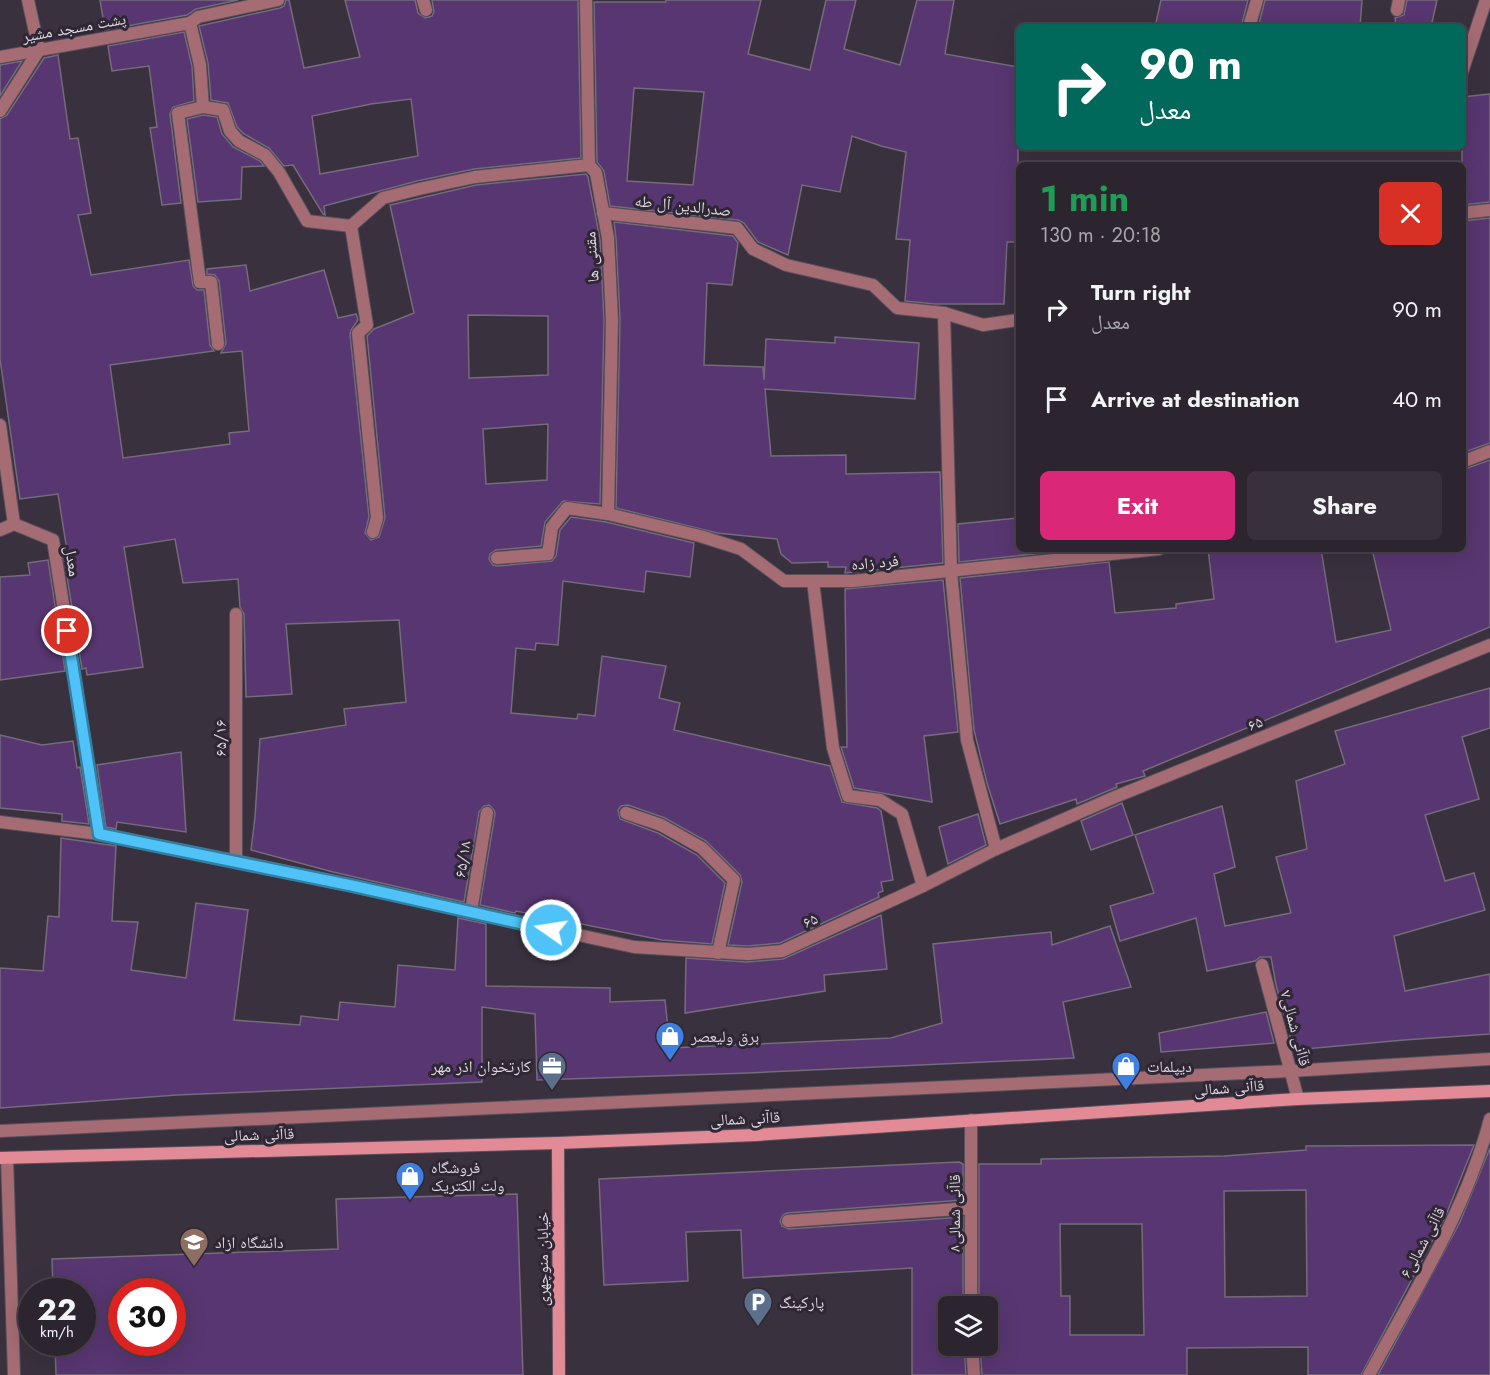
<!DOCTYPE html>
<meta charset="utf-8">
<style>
:root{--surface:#2c252f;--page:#38313b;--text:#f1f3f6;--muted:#a6a5aa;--line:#48424b;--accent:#db2777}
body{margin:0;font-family:Jost,"Noto Naskh Arabic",sans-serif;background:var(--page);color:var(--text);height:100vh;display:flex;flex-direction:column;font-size:22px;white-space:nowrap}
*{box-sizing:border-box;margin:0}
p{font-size:20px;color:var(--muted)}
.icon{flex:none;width:33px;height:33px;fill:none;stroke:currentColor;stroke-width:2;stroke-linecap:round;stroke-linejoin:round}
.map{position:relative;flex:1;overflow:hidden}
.panel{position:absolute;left:1016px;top:162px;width:450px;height:390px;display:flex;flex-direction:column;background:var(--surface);border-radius:9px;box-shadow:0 6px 24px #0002,0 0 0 2px var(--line)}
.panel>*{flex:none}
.top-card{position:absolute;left:1016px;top:24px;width:450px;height:126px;border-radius:9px;box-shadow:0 6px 24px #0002,0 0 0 2px var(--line);background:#00695c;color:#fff;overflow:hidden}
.controls{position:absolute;left:938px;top:1296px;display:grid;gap:12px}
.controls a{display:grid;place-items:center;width:60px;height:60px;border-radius:9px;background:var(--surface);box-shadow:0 6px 24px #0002,0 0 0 2px var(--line);font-size:30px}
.speed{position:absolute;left:18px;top:1278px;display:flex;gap:12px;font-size:30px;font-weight:700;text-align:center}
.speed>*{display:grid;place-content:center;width:78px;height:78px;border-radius:50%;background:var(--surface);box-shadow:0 6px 24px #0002,0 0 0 2px var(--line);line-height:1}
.speed small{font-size:15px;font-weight:400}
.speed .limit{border:9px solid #d22;background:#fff;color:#111}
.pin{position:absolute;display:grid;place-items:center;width:51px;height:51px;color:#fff;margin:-26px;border:3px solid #fff;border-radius:50%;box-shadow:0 2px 6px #0007}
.me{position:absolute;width:66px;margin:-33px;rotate:283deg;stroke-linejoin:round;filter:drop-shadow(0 0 4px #0008)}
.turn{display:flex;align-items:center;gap:21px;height:126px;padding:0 24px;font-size:27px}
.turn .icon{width:78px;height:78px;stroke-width:2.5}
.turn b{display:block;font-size:42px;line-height:51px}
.round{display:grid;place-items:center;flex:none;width:63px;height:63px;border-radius:9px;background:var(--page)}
.headline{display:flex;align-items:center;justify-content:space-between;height:102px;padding:0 24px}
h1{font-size:36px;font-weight:700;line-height:45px;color:#1e9e55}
.primary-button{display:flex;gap:12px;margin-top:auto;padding:12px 24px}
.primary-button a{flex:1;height:69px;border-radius:9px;background:var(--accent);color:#fff;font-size:24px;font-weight:700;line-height:69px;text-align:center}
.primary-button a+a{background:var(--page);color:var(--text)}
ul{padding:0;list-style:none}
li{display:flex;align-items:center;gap:18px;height:90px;padding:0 24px}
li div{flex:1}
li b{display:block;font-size:22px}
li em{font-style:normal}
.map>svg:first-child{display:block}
</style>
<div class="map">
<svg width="1490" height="1375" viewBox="0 0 1490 1375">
<rect width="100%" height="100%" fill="#3a313f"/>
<g fill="#583671" stroke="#746b7b" stroke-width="1.5" fill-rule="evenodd">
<path d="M100,0H238L196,9L187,15L105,30Z"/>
<path d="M286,0H289L304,68L360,57L345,0H415L418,13L425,18L432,16L434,12L432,0H578L581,158L474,169L417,181L324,206L325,215L323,214L293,165L284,166L269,148L244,134L237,127L228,103L211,100L208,63L199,26L280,8L284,6ZM411,99L418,156L320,174L312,116L371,104Z"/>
<path d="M666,0H761L748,54L810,70L826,0H856L844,49L900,65L917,0H954L945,54L1018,67V242H1007L1004,304H935L905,301L910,240L896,239L906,152L881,146L852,136L840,192L802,185L788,255L758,242L744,223L738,220L610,206L604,171L597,162L594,2H666ZM634,88L704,92L693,185L627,181Z"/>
<path d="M1161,0H1248L1241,27H1155Z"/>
<path d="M1265,0H1362L1360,27H1258Z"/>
<path d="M1407,0H1437L1431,27H1396L1395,18L1404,15Z"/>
<path d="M184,32L192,66L194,101L173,107L170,114L181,203L162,205L150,128L157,127L149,66L112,71L108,46Z"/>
<path d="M58,55L70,139L78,138L91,213L78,215L91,275L189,260L193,286L197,290H204L210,345L214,351L110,365L123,458L230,444L229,433L249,431L242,351L221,353L226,343L219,281L215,275L207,274V269L246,265L250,291L324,270L338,318L356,314L358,320L351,330L350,334L369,517L365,533L371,540L379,537L385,518L367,336L374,329L414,313L390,205L476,185L586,174L588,177L600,239L604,320L600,504L563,501L545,522L541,546L496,550L490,554L489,559L493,565L498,566L552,561L556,556L560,530L571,517L606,522L694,543L690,577L646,571L644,592L563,581L558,645L536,643L535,650L516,648L511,713L577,719L578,714L595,716L602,656L666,666L659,698L680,703L674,730L830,766L842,802L877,808L881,811L893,880L881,882L883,891L878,893L879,897L780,943L748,946L728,945L742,882L740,875L706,841L665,818L628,805L621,806L618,810L620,819L658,833L697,855L725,883L712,944L662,940L516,911L515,913L480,905L495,814L494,810L489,805L484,806L479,812L464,902L333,872L251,850L255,817L260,739L346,725L344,709L406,702L399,620L286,624L292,694L246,697L244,614L240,607L238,579L183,583L175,539L124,547L143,667L87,675L86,668L82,669L64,558L68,557L58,494L20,499L0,359V119L7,115L44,58ZM468,315L548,316V375L469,378ZM548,424L547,480L486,484L483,429Z"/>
<path d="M22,61L0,96V65Z"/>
<path d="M1490,94V202L1462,205V97Z"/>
<path d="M203,115L217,117L222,134L233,147L260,161L264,166L242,167L241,199L198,202L187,119Z"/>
<path d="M1490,218V443L1462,453V221Z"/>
<path d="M614,222L733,236L738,243L732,285L707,283L704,365L763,367L764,380L766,339L835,343V337L919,343L915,399L765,389L771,456L846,455V474L940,472L943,563L845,573L846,567H828V562L792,563L781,554L777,539L717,533L616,508L620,320L616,238Z"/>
<path d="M1490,460V627L1143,771L1145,776L1116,784L1117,787L1077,804L1076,799L1000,824L987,783L974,730L960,578L1109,562L1115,613L1176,608V604L1214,599L1208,549H1321L1336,642L1391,630L1372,549H1462V470Z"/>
<path d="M1018,518V549H1080L959,562L958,524Z"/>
<path d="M48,560L65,671L0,680V577L30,575L28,563Z"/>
<path d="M943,580L958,732L924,736L932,802L854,788L841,747H847L845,589Z"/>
<path d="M1490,688V728L1462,737L1479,799L1425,815L1445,881L1474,873L1485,910L1394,936L1405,991L1490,974V1034L1404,1040L1294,1050L1276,985L1271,957H1260L1255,961L1207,971L1196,918L1120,941L1110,906L1154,893L1135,835L1222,806L1235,867L1214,874L1225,926L1291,913L1276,857L1307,849L1296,781L1345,764L1335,731Z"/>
<path d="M0,735L42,745L73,741L77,768L80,767L89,824L62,821V814L0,808Z"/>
<path d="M181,752L186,832L117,822L116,829L106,827L97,765Z"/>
<path d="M1122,803L1133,835L1091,850L1081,821Z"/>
<path d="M978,814L986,845L948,864L939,827Z"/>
<path d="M61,838L116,846L112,921L138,922L131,970L186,978L196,903L248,910L234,1020L300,1025L301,1016L338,1020L340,1002L395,1007L398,965L455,970L458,918L486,924V986L610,988V1002L665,1000L670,1048L891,1038L942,1023L933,944L1051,932L1052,945L1110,926L1131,987L1063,1002L1074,1058L748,1073L537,1080L535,1014L482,1007V1082L177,1095L0,1108V968L43,971L48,916L59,917Z"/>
<path d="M881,915L887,969L824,975L825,991L685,1013L686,958L747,962L783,959Z"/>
<path d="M1266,1012L1274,1043L1161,1052L1159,1033Z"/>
<path d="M1474,1145L1446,1215L1361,1375H1308V1347L1187,1348V1375H982L980,1346H987V1306H979V1164H1041V1159L1224,1156L1306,1150V1146ZM1306,1190L1307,1296L1225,1297L1224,1191ZM1060,1224H1142L1144,1335H1070V1296H1061Z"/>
<path d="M1490,1148V1375H1378L1460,1222Z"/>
<path d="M959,1162L963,1164V1200L787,1213L783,1215L780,1221L782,1226L789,1229L963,1217V1306H948V1346H964L966,1375H912V1268L743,1278L741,1230L686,1232L688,1281L604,1285L599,1179Z"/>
<path d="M517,1194L523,1375H56L55,1342H82V1292H53L52,1259L338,1249L336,1199ZM122,1292H172V1342H122Z"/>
</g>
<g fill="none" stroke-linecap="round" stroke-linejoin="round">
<g stroke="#574f5c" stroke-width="14">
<g id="lane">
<path d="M423,0L426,10"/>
<path d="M586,0L589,165L596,173L608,238L612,320L608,514"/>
<path d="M1397,10L1399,0"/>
<path d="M190,23L200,65L203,107L223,110L230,131L239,141L265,155L279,172L307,221L351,226"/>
<path d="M1249,27L1257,0"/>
<path d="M0,57L190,23L198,17L278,0"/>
<path d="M1462,72L1486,0"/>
<path d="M203,107L178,113L200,282H211L218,344"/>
<path d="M0,111L39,50L28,0"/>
<path d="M603,213L737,228L753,249L786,265L873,285L897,308L944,313L983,325L1018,320"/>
<path d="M1462,213L1490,210"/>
<path d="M944,313L951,572L967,740L996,849"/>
<path d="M0,425L14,524"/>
<path d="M1462,462L1490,451"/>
<path d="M14,524L53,540L99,834"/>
<path d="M0,530L14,524"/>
<path d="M373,532L377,518L358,333L367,325L351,226L383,198L419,189L475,177L589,165"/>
<path d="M497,558L548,554L552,527L567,508L608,514L700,536L741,549L784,581H853L1159,549"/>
<path d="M813,581L833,748L848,796L880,800L902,814L923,886"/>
<path d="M236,614V861"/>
<path d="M626,813L661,825L702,848L734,880L718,953"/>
<path d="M471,911L487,813"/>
<path d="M1262,965L1298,1099"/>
<path d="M0,1131L1290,1071L1490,1059"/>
<path d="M788,1221L971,1208"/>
</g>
</g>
<g stroke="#574f5c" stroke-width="14">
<g id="street">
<path d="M0,822L99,834L236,861L634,947L748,954L782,951L923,886L996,849L1115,797L1490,645"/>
<path d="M7,1158L14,1375"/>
<path d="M971,1306V1120"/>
<path d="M972,1346L974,1375"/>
<path d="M1369,1375C1414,1292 1466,1211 1490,1119"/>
</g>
</g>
<g stroke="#574f5c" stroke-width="14">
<g id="secondary">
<path d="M558,1143L559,1375"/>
<path d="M0,1158L558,1143L756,1135L1298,1099L1490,1091"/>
</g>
</g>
<use href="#lane" stroke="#a56c74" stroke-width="12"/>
<use href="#street" stroke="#a56c74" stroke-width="12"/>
<use href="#secondary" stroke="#e38a97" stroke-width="12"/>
</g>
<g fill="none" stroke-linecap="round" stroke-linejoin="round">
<g stroke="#337fa1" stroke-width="15">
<path id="route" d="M67,631L99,834L354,886L551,930"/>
</g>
<use href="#route" stroke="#4fc3f7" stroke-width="10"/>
</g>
<defs>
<g id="shop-pin" transform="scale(1.5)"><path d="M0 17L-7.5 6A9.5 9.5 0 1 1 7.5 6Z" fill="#3f7fe0" stroke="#302735"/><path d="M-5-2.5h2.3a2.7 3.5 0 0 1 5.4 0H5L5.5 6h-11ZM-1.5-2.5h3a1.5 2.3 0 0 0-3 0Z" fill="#fff"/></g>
<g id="office-pin" transform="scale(1.5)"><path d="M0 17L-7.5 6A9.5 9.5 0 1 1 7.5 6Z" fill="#5c6f8a" stroke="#302735"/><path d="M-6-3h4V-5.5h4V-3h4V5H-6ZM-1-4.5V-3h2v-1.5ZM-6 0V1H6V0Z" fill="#fff"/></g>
<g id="university-pin" transform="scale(1.5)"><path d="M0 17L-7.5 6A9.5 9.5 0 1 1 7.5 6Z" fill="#8d6e63" stroke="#302735"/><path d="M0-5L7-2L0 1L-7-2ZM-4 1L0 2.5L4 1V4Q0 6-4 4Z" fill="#fff"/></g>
<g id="parking-pin" transform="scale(1.5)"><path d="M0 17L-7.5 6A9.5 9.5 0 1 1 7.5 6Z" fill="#5c6f8a" stroke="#302735"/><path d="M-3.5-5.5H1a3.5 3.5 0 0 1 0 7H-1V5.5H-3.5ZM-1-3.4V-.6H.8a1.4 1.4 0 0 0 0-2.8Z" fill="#fff"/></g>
</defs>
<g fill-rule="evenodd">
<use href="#shop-pin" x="670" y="1036"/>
<use href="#office-pin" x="552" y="1066"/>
<use href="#shop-pin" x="1126" y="1066"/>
<use href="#shop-pin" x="410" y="1176"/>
<use href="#university-pin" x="194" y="1242"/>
<use href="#parking-pin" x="758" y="1302"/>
</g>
<g text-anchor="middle" stroke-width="6" stroke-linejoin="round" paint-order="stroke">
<g font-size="16" fill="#ddd7e0" stroke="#302735">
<text transform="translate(74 27) rotate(-10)" y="6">پشت مسجد مشیر</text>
<text transform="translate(683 205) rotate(6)" y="6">صدرالدین آل طه</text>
<text transform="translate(591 257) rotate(-94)" y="6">مقننی ها</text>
<text transform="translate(73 561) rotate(81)" y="6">معدل</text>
<text transform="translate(875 562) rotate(-5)" y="6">فرد زاده</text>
<text transform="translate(1255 723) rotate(-22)" y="6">۶۵</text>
<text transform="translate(220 738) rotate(-90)" y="6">۶۵/۱۶</text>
<text transform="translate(462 859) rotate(-81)" y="6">۶۵/۱۸</text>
<text transform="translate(810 920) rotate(-25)" y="6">۶۵</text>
<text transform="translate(1296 1028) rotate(75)" y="6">قاآنی شمالی۷</text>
<text transform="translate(1229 1087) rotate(-4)" y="6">قاآنی شمالی</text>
<text transform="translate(745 1118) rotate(-3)" y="6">قاآنی شمالی</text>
<text transform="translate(259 1134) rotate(-2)" y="6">قاآنی شمالی</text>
<text transform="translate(954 1213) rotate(-90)" y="6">قاآنی شمالی۸</text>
<text transform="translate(1422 1242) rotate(-62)" y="6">قاآنی شمالی۶</text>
<text transform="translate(542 1259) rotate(-90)" y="6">خیابان منوچهری</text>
</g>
<g font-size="16" fill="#ddd7e0" stroke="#302735" text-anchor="start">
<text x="691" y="1042">برق ولیعصر</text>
<text x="531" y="1072" text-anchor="end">کارتخوان اذر مهر</text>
<text x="1147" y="1072">دیپلمات</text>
<text x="431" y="1173">فروشگاه<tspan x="431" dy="18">ولت الکتریک</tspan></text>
<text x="215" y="1248">دانشگاه ازاد</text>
<text x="779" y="1308">پارکینگ</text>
</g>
</g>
</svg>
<div class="controls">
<a><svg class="icon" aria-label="layers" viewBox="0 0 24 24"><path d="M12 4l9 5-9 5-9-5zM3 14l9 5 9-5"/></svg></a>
</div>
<div class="speed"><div>22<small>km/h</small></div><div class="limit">30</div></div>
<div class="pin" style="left:67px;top:631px;background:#d93025"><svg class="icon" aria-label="arrive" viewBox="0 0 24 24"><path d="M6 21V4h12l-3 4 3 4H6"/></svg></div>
<svg class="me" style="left:551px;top:930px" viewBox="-20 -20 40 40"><circle r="17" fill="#4fc3f7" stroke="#fff" stroke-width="3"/><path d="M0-11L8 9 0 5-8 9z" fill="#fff"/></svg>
<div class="top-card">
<div class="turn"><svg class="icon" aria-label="right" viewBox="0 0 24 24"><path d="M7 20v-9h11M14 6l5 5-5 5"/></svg><div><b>90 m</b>معدل</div></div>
</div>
<section class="panel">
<div class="headline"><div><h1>1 min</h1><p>130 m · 20:18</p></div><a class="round" style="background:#d93025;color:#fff"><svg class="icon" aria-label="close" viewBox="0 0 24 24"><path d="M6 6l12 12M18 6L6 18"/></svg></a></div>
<ul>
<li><svg class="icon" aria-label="right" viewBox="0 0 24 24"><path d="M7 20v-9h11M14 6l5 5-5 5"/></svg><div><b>Turn right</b><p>معدل</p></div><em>90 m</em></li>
<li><svg class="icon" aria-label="arrive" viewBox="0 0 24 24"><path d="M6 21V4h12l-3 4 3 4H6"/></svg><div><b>Arrive at destination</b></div><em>40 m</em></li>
</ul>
<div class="primary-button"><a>Exit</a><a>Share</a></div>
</section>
</div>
